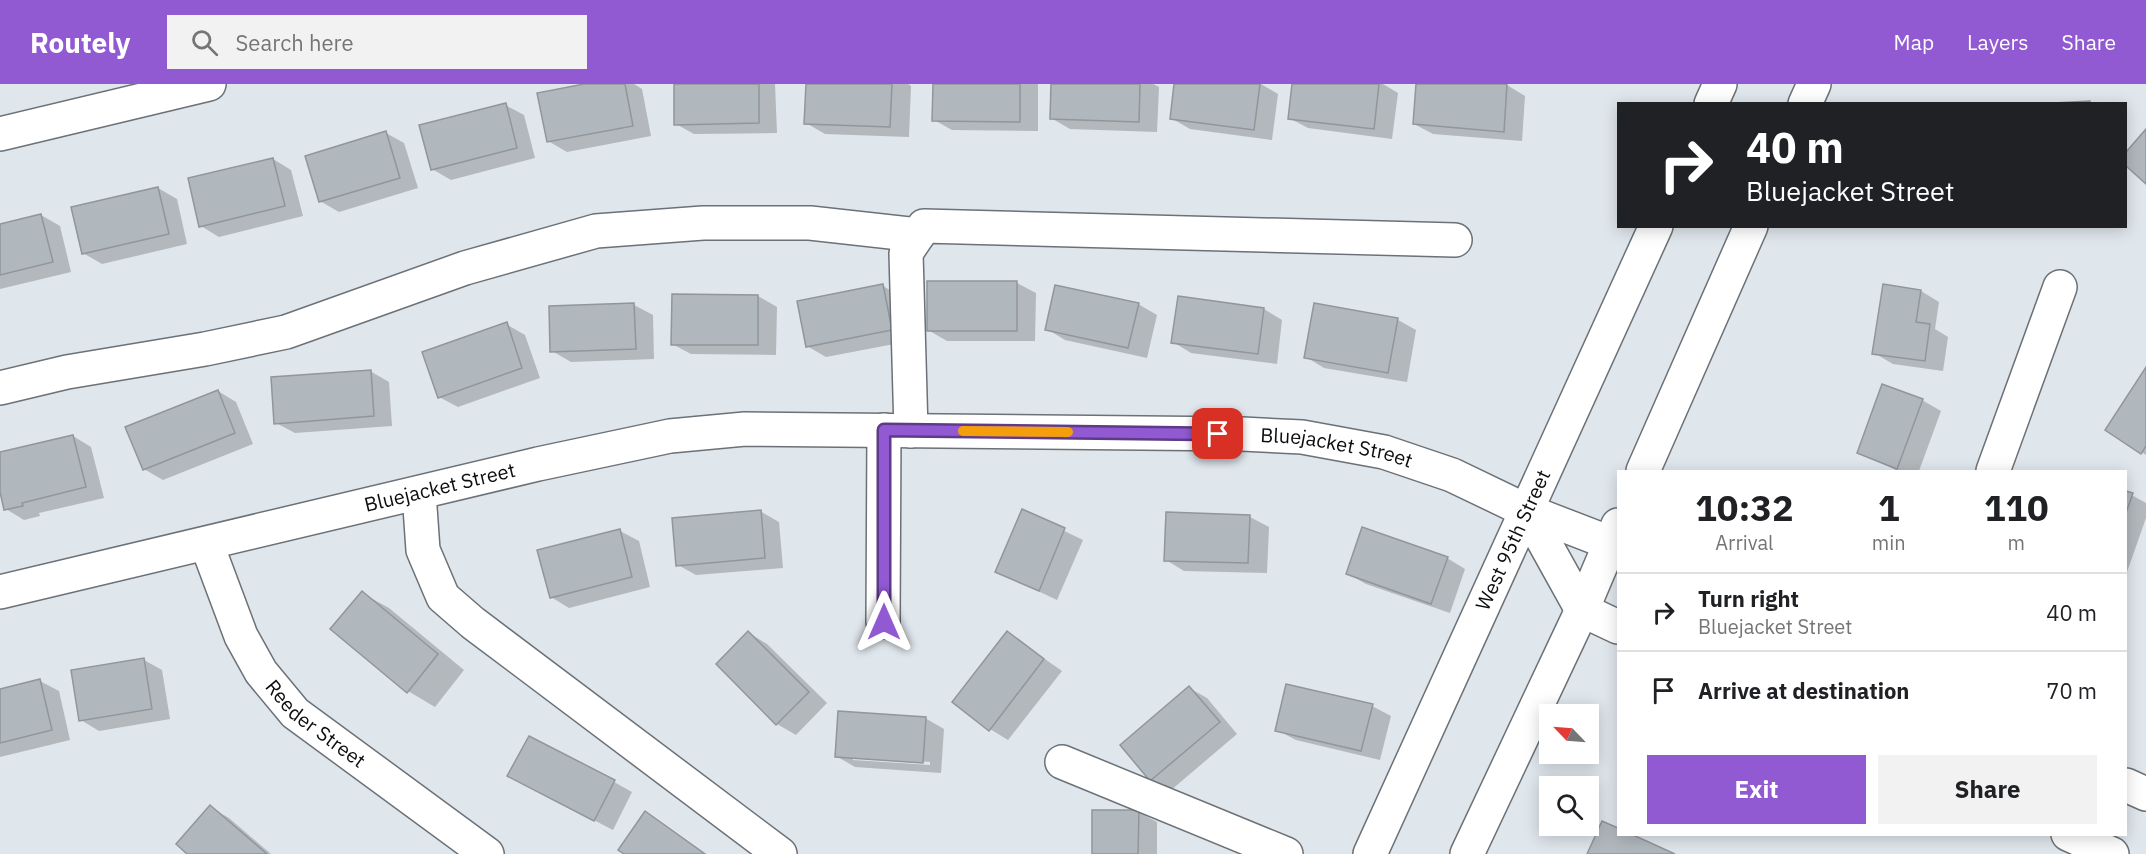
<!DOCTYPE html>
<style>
:root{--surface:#fff;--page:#f2f2f2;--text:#202124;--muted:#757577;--line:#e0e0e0;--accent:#915ad2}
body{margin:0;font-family:"IBM Plex Sans",sans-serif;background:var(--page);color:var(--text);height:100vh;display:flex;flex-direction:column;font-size:22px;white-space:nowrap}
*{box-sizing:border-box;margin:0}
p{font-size:20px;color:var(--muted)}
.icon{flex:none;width:33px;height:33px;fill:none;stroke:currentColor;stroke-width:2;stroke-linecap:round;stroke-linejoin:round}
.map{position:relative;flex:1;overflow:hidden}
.sheet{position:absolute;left:1617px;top:386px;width:510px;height:366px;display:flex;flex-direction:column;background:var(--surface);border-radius:0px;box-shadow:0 3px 15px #0003}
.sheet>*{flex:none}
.guide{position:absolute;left:1617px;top:18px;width:510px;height:126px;border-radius:0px;box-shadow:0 3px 15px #0003;background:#202124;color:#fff;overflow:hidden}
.needle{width:39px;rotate:295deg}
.controls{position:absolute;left:1539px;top:620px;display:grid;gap:12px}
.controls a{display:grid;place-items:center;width:60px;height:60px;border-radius:0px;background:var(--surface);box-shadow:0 3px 15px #0003;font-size:30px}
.pin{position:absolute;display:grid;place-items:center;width:51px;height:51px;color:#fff;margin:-26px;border-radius:12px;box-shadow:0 3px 9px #0006}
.me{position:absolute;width:66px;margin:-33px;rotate:0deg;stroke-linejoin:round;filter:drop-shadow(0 0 4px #0008)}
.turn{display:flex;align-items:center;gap:21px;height:126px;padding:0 30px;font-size:27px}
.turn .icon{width:78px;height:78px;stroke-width:2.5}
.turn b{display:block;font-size:42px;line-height:51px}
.eta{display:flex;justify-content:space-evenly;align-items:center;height:102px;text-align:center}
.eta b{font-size:36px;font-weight:700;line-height:42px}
.cta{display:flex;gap:12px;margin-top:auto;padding:12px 30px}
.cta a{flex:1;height:69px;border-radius:0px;background:var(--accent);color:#fff;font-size:24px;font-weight:700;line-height:69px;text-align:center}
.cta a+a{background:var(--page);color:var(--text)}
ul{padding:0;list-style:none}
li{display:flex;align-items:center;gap:18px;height:78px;padding:0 30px;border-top:2px solid var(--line)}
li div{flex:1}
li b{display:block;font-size:22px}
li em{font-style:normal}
header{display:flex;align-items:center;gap:36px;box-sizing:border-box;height:84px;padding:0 30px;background:var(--accent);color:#fff}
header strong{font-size:28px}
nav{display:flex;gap:33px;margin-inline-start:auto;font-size:21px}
.search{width:420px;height:54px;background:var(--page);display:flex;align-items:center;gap:15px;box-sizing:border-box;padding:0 21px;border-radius:0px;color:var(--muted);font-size:22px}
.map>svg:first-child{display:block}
</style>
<header>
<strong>Routely</strong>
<div class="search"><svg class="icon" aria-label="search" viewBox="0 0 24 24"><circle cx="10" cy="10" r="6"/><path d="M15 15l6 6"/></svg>Search here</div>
<nav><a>Map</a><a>Layers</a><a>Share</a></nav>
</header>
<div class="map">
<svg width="2146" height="770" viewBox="0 0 2146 770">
<rect width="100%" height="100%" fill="#dfe6ec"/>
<g fill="#0003" fill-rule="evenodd">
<path d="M592,0H634L642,5L651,52L567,68L548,57Z"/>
<path d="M675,0H775L777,49L694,50L676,40Z"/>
<path d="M808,0H908L911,2L909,53L825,50L806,39Z"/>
<path d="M934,0H1038V47L952,46L934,36Z"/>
<path d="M1052,0H1153L1159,3L1157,48L1070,45L1051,34Z"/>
<path d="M1176,0H1261L1278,10L1272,56L1190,45L1171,34Z"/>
<path d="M1293,0H1383L1398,9L1392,55L1308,44L1289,34Z"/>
<path d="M1418,0L1507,1L1525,12L1522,57L1433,50L1414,40Z"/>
<path d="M505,21L524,31L535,74L451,96L432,85Z"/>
<path d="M386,49L404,59L418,104L339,128L320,117Z"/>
<path d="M273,75L291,86L303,132L219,153L201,142Z"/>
<path d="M158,104L177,115L187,160L102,180L83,169Z"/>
<path d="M41,131L60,142L71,188L0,205V141Z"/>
<path d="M1017,199L1036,209L1035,257H947L928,246Z"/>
<path d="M883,202L902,213L910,257L826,273L807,262Z"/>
<path d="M1884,202L1921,207L1939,218L1935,245L1948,253L1943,287L1893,280L1874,269Z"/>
<path d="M673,211L758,212L777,223L776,271L691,270L672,260Z"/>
<path d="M1138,220L1157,231L1147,274L1065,256L1047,245Z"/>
<path d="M634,221L653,231L654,275L571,278L552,267Z"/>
<path d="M1264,225L1282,236L1277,280L1191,269L1173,258Z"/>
<path d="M1398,236L1416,246L1407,298L1324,284L1306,273Z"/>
<path d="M506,240L525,251L540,294L458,323L439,313Z"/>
<path d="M2146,286V371L2107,346Z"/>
<path d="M370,287L389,298L392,342L295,349L276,339Z"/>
<path d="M218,307L236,318L253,360L163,396L144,385Z"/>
<path d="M1922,316L1941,327L1919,387H1898L1859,369Z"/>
<path d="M73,352L91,363L104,414L39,429L40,432L24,436L6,425L0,402V370Z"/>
<path d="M2126,408L2146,419V434L2127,488Z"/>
<path d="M760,427L779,438L783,484L696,491L678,481Z"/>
<path d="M1023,427L1083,456L1057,516L997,488Z"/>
<path d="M1167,430L1250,433L1269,443L1267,489L1184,487L1166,476Z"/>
<path d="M620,447L639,457L650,503L569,524L551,513Z"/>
<path d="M1447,474L1465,485L1450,529L1366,500L1348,490Z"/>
<path d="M362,509L389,524L464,586L435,623L408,607Z"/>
<path d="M749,549L767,560L827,619L796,651L777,640Z"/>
<path d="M1008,549L1062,587L1008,656L990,645Z"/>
<path d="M144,576L162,586L170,635L99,647L81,636Z"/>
<path d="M40,597L59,607L70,656L0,673V606Z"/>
<path d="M1189,604L1207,614L1237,650L1170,707L1151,696L1122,662Z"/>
<path d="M1372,622L1391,632L1380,676L1296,656L1277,646Z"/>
<path d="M925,634L944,645L941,689L855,683L836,672ZM853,673L930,678V681L853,676Z"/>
<path d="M614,698L632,708L613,746L528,702Z"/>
<path d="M210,723L229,734L271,770H189Z"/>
<path d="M1138,728L1157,738V770H1093Z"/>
<path d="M646,729L664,740L706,770H627Z"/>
</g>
<g fill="#b1b8bd" stroke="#90969b" stroke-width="1.5">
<path d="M584,0H625L633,42L547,58L537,9Z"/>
<path d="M674,0H759V39L674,41Z"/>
<path d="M806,0H892L890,43L804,40Z"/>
<path d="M933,0H1020V38L932,37Z"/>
<path d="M1051,0H1140L1139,38L1050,35Z"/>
<path d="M1174,0H1260L1254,46L1170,35Z"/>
<path d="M1292,0H1379L1374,45L1288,35Z"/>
<path d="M1416,0H1507L1504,48L1413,40Z"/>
<path d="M2090,17V20H2035Z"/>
<path d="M506,19L517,64L431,86L419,41Z"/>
<path d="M2146,45V100L2126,82V68Z"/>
<path d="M386,47L400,94L319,118L305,72Z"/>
<path d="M273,74L285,122L199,143L188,94Z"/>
<path d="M158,103L169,150L82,170L71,123Z"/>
<path d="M41,130L53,178L0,191V140Z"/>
<rect x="927" y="197" width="90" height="50"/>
<path d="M883,200L892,246L806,263L797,217Z"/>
<path d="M1883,200L1921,206L1916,238L1930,240L1925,277L1872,270Z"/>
<path d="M1055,201L1139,219L1128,264L1045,246Z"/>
<path d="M672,210L758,211V261H671Z"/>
<path d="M1178,212L1264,224L1258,270L1171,259Z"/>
<path d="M634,219L636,265L550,268L549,222Z"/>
<path d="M1314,219L1398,234L1388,289L1304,274Z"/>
<path d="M507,238L522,284L438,314L422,268Z"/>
<path d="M2146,283V362L2141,370L2105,346Z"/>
<path d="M371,286L374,332L274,340L271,293Z"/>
<path d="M1882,300L1923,315L1897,385L1857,369Z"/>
<path d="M218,306L235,349L143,386L125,343Z"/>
<path d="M73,351L86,403L22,419L23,422L4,426L0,408V368Z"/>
<path d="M2126,407L2133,409L2126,429Z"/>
<path d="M1022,425L1065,444L1039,507L995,488Z"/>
<path d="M761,426L765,474L676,482L672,434Z"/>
<path d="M1166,428L1250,431L1248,479L1164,477Z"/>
<path d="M1362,443L1448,473L1431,520L1346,490Z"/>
<path d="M620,445L632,493L550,514L537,466Z"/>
<path d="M362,507L438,570L407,609L330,545Z"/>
<path d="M748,547L809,608L776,641L716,580Z"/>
<path d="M1007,547L1044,575L989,647L952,618Z"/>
<path d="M144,574L152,625L79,637L71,586Z"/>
<path d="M40,595L52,646L0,659V605Z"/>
<path d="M1286,600L1373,620L1361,667L1275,647Z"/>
<path d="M1189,602L1220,638L1150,697L1120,661Z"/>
<path d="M838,627L926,633L923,679L835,673Z"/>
<path d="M529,652L615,696L594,737L507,692Z"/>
<path d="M210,721L267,770H187L176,760Z"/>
<path d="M1092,726H1139L1138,770H1092Z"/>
<path d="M645,727L705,770H624L618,766Z"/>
<path d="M1602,737L1618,744V750H1631L1675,770H1587Z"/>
</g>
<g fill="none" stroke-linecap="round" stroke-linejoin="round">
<g stroke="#6b7176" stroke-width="36">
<g id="minor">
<path d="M0,50L209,0"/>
<path d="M0,304L67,288L205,265L286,248L465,184L596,147L703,139H810L918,151"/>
<path d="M911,347L906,169L924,142L1455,156"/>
<path d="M1993,387L2060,203"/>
<path d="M419,409L423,466L443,513L473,539L780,770"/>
<path d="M1527,427L1582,526L1618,543"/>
<path id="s1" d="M207,461L241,552L261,588L295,629L487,770"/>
<path id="s2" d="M0,508L538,380L670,352L745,345L1242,350L1302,353L1384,368L1452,391L1527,427L1618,462"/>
<path d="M883,538L884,346"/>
<path d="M1062,678L1286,770"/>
<path d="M2126,701L2146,710"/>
<path d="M2068,750L2112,770"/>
</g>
</g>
<g stroke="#6b7176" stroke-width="36">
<g id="major">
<path d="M1711,20L1720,0"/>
<path d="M1805,20L1814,0"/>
<path d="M1643,387L1751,142"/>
<path id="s3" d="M1370,770L1656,142"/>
<path d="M1467,770L1582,526L1618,441"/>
</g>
</g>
<use href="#minor" stroke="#fff" stroke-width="33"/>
<use href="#major" stroke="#fff" stroke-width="33"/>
</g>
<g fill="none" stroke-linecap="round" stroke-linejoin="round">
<g stroke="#5e3a88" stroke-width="15">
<path id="route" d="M884,538V346L1218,350"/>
</g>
<use href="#route" stroke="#915ad2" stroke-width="10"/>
<path stroke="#f59e0b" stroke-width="10" d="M963,347L1068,348"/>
</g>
<g text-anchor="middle" stroke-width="5" stroke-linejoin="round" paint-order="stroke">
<g font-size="20" fill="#0b0d0f" stroke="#dfe6ec">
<text dy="7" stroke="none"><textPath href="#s2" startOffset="1356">Bluejacket Street</textPath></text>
<text dy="7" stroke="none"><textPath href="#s2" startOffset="452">Bluejacket Street</textPath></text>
<text dy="7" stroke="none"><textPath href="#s3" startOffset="345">West 95th Street</textPath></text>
<text dy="7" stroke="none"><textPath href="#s1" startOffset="214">Reeder Street</textPath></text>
</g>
</g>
</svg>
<div class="controls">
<a><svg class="needle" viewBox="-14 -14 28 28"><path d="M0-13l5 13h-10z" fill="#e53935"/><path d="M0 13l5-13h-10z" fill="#757577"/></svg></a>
<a><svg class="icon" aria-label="search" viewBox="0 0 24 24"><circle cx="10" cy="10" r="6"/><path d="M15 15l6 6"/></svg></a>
</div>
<div class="pin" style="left:1218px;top:350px;background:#d93025"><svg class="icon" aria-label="arrive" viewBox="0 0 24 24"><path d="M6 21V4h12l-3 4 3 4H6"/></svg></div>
<svg class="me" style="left:884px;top:538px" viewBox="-20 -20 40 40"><path d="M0-17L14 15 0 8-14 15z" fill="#915ad2" stroke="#fff" stroke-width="4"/></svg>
<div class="guide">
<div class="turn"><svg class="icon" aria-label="right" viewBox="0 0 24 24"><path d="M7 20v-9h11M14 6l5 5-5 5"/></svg><div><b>40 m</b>Bluejacket Street</div></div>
</div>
<section class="sheet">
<div class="eta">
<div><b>10:32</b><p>Arrival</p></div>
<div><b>1</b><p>min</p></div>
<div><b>110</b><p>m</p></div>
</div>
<ul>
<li><svg class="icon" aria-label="right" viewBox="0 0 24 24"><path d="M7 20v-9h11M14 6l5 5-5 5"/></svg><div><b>Turn right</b><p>Bluejacket Street</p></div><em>40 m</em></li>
<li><svg class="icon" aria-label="arrive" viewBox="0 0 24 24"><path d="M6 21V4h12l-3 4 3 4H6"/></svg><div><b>Arrive at destination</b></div><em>70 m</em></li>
</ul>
<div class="cta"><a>Exit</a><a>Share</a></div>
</section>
</div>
